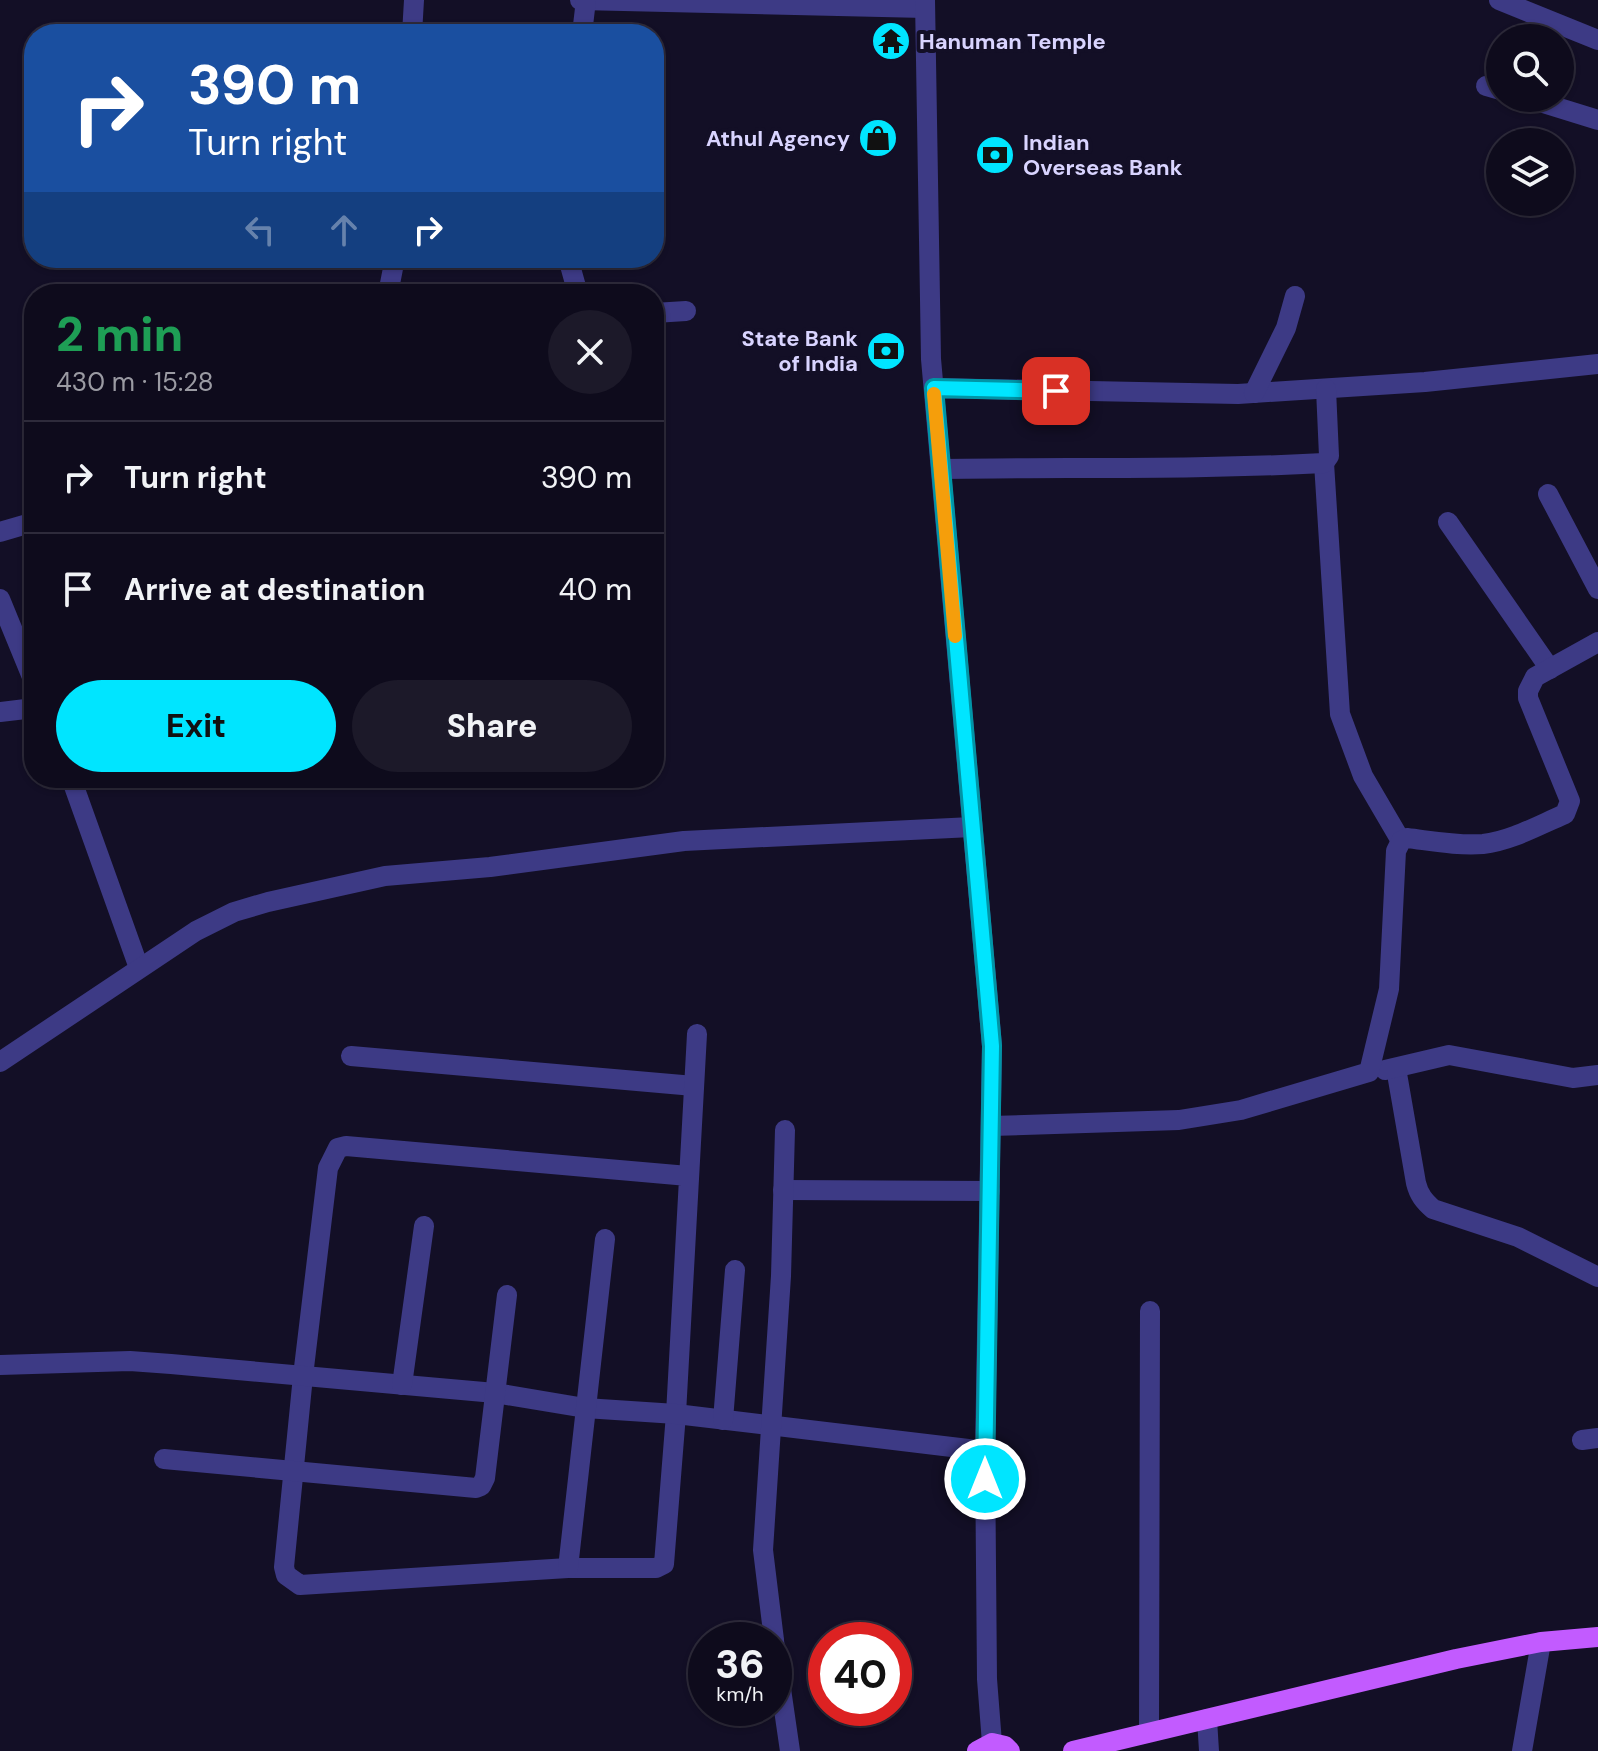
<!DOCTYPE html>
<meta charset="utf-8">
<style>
:root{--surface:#0e0b1c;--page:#1c1929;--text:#f1f3f6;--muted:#9b9ba3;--line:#2e2b3b;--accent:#00e5ff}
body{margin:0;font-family:"DM Sans",sans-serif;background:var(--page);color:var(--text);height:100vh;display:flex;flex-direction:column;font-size:30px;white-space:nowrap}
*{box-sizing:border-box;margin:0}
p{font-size:26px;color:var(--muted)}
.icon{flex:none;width:44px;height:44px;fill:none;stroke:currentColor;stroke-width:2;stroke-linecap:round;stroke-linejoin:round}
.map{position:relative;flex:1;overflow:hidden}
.drawer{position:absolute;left:24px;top:284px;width:640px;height:504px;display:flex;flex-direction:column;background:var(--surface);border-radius:32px;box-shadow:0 2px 6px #0004,0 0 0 2px var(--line)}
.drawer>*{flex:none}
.guide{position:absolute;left:24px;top:24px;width:640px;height:244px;border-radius:32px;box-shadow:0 2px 6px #0004,0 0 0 2px var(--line);background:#1a4fa0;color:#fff;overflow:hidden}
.buttons{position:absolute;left:1486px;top:24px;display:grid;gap:16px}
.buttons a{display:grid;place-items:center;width:88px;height:88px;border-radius:50%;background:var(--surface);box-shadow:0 2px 6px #0004,0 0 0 2px var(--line);font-size:40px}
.speed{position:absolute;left:688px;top:1622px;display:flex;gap:16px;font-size:40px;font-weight:700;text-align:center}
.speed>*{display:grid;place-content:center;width:104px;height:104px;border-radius:50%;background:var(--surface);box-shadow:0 2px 6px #0004,0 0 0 2px var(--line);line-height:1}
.speed small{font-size:20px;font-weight:400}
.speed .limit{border:12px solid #d22;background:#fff;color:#111}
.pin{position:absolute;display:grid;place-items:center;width:68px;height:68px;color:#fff;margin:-34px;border-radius:16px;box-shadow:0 4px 12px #0006}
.me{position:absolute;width:88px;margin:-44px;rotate:0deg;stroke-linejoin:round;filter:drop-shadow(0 0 6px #0008)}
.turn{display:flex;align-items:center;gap:28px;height:168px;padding:0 32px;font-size:36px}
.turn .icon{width:104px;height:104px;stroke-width:2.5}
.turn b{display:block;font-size:56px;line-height:68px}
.lanes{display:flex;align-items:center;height:76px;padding:0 32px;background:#0003;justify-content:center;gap:40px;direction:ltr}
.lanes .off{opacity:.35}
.round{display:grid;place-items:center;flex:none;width:84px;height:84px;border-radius:42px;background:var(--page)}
.headline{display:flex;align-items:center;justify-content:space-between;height:136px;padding:0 32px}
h1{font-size:48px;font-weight:800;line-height:60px;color:#1e9e55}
.button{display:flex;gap:16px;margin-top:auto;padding:16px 32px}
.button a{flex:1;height:92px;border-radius:48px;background:var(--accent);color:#111;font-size:32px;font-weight:800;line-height:92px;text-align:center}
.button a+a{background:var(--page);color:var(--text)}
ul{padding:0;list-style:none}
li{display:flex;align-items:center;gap:24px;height:112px;padding:0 32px;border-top:2px solid var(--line)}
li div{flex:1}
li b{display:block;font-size:30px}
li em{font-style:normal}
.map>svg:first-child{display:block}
</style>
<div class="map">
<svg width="1598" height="1751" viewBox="0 0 1598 1751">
<rect width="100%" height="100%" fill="#130f26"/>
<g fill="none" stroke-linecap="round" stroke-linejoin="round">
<g stroke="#3d3a85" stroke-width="20">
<path d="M580,0L925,8"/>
<path d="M925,0L931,359L992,1046L985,1451L987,1679L992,1743"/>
<path d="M1499,0L1598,40"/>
<path d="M412,34L414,0"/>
<path d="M582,34L586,0"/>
<path d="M1486,86L1500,90"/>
<path d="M1527,98L1598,120"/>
<path d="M568,258L578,294"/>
<path d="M388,294L395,258"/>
<path d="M654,313L686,311"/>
<path d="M934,388L1238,394L1425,382L1598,364"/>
<path d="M1254,393L1286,328L1295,296"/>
<path d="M1324,463L1340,714L1363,776L1401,841"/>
<path d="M941,469C1068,467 1196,470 1324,463L1329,456L1326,389"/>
<path d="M1548,494L1598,589"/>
<path d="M1448,522L1550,669"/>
<path d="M0,532L34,522"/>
<path d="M0,599L34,682"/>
<path d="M0,712L34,708"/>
<path d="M71,778L139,968"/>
<path d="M351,1056L694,1086"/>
<path d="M0,1062L196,931L234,912L268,902L385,876L490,867L684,841L972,827"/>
<path d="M1396,1068L1416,1183C1419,1195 1424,1201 1433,1209L1518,1237L1598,1277"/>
<path d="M1385,1070L1449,1055L1573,1078L1598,1075"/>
<path d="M991,1126L1179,1120L1241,1110L1369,1072L1389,989L1396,851L1401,841L1407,838C1432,841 1458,846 1483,844C1511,841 1539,825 1565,814L1570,801L1528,698V691L1535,677L1598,642"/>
<path d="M688,1176L346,1146L338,1148L328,1168L303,1376L284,1567L286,1575L300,1585L568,1568H656L664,1564L676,1414L697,1034"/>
<path d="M783,1190L990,1191"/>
<path d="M0,1365L130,1361L171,1364L495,1393L585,1408L676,1414L985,1451"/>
<path d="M402,1385L424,1226"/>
<path d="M723,1420L735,1270"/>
<path d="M1582,1440L1598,1438"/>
<path d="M164,1459L476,1488L481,1486L485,1478L507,1295"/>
<path d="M568,1568L605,1239"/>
<path d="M774,1640L763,1550L781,1276L785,1130"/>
<path d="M774,1641L790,1751"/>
<path d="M1207,1719L1209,1751"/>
<path d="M1149,1732L1150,1311"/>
<path d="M1522,1751L1541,1642"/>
</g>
<g stroke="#c25bff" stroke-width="20">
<path d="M977,1751L992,1743L1005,1746L1010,1751"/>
<path d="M1073,1751L1456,1659L1541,1642L1598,1637"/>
</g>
</g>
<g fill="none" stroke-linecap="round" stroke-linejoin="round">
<g stroke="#0095a6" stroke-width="20">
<path id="route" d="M985,1479L992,1046L934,388L1056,391"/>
</g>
<use href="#route" stroke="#00e5ff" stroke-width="14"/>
<path stroke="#f59e0b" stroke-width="14" d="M934,394L955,636"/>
</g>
<defs>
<g id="temple-disc" transform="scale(2)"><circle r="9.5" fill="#00e5ff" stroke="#130f26"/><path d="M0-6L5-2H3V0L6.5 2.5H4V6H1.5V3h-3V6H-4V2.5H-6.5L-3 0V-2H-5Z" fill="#111"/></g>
<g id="shop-disc" transform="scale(2)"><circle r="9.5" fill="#00e5ff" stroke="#130f26"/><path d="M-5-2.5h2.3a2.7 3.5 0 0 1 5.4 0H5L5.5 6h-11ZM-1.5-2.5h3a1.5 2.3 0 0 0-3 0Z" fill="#111"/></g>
<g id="bank-disc" transform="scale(2)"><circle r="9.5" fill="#00e5ff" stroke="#130f26"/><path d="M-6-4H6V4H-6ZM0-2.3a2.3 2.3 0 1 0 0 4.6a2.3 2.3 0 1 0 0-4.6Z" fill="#111"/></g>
</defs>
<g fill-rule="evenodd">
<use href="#temple-disc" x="891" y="41"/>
<use href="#shop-disc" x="878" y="138"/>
<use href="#bank-disc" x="995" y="155"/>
<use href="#bank-disc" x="886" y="351"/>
</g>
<g text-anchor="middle" stroke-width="8" stroke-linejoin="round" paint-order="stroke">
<g font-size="22" font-weight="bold" fill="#d9d4ff" stroke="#130f26" text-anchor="start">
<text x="919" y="49">Hanuman Temple</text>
<text x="850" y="146" text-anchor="end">Athul Agency</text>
<text x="1023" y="150">Indian<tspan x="1023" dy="25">Overseas Bank</tspan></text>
<text x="858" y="346" text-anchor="end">State Bank<tspan x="858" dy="25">of India</tspan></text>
</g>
</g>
</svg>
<div class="buttons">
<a><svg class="icon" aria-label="search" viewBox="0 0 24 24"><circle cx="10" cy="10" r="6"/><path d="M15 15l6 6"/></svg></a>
<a><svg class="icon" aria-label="layers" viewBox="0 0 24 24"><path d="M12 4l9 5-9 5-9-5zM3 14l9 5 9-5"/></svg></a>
</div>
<div class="speed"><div>36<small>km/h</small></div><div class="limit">40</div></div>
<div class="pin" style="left:1056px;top:391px;background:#d93025"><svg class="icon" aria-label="arrive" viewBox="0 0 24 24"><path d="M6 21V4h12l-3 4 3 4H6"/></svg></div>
<svg class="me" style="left:985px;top:1479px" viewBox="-20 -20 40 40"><circle r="17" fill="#00e5ff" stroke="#fff" stroke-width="3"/><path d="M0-11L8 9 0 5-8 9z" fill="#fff"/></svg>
<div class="guide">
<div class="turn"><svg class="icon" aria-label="right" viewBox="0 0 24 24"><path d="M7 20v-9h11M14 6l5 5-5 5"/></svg><div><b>390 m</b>Turn right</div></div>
<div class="lanes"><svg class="icon off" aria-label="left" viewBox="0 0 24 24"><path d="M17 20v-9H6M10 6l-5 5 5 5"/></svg><svg class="icon off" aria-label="ahead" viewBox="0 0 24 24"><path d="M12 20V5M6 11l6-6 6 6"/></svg><svg class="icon" aria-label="right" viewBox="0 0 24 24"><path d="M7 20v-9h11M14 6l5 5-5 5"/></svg></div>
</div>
<section class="drawer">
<div class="headline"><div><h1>2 min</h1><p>430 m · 15:28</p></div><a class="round"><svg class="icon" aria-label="close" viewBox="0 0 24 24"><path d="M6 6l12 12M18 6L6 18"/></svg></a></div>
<ul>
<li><svg class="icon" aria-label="right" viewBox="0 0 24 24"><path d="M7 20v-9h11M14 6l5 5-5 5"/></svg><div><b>Turn right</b></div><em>390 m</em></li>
<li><svg class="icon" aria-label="arrive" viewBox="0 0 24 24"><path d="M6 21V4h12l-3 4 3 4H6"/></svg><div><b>Arrive at destination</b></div><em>40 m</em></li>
</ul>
<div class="button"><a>Exit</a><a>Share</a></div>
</section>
</div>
